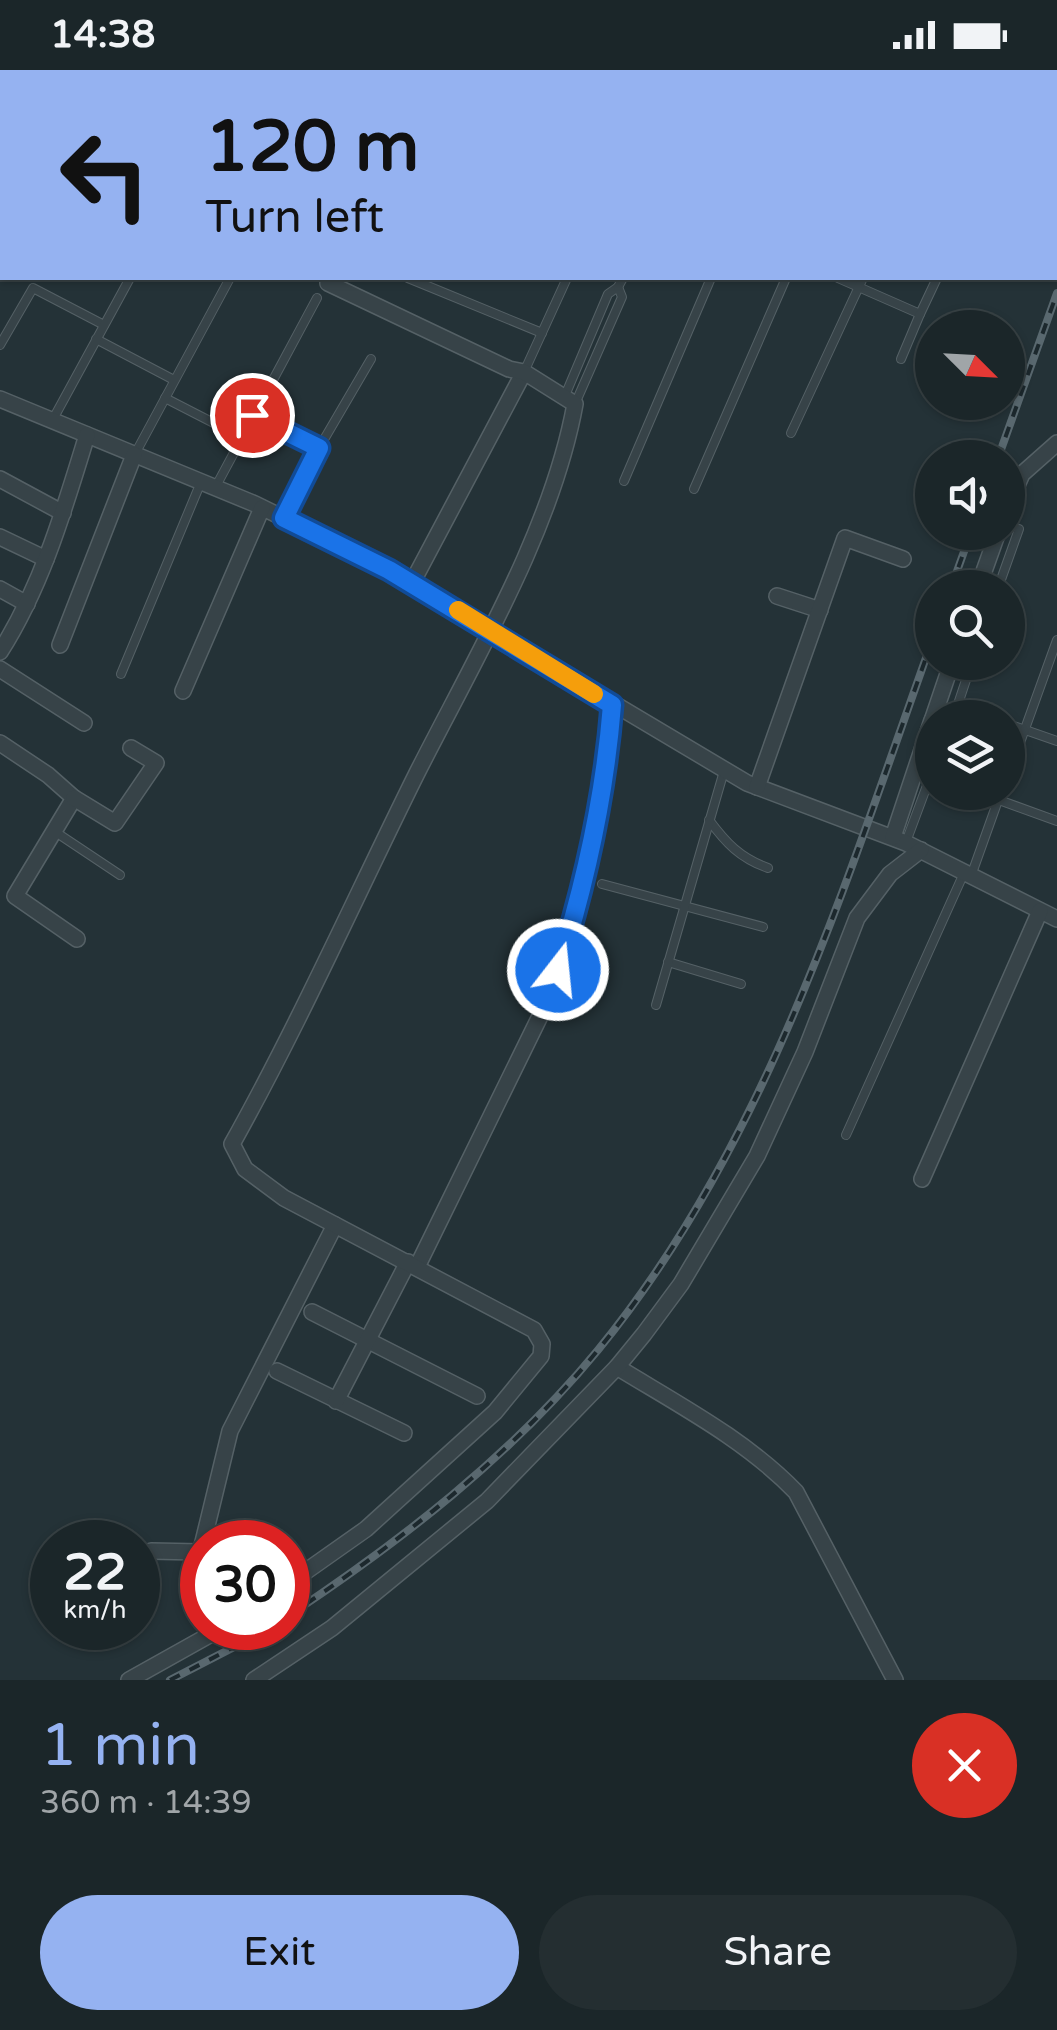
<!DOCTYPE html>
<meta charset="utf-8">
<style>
:root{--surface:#1b2629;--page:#242e31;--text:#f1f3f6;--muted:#a0a5a8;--line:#394346;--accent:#95b2f1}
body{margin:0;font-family:"Varela Round",sans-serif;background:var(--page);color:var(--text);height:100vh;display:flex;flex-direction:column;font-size:38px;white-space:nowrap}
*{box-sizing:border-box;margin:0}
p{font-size:32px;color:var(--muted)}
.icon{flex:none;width:55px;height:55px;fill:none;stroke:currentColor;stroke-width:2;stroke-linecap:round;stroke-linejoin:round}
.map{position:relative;height:1610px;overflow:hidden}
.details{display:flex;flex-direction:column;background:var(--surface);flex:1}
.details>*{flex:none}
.banner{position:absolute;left:0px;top:0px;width:1058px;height:210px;box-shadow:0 2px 8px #0004,0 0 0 2px var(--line);background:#95b2f1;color:#111;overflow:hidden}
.needle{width:65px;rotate:114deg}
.controls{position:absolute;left:915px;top:240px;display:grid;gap:20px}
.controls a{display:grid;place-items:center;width:110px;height:110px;border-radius:50%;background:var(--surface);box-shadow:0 2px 8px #0004,0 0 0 2px var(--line);font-size:50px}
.speed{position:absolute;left:30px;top:1450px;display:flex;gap:20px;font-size:50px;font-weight:700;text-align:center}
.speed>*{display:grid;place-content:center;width:130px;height:130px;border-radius:50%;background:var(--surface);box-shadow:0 2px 8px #0004,0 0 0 2px var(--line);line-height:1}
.speed small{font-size:25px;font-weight:400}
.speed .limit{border:15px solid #d22;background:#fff;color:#111}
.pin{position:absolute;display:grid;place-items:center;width:85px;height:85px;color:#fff;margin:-42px;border:5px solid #fff;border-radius:50%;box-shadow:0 2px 10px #0007}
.me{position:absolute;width:110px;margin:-55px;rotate:16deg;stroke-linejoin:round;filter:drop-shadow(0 0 8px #0008)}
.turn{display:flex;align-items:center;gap:35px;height:210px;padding:0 40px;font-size:45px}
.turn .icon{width:130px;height:130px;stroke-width:2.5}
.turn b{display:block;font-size:70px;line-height:85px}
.round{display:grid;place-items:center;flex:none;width:105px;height:105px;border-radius:52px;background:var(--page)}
.headline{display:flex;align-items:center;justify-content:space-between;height:170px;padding:0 40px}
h1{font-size:60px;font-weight:600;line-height:75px;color:var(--accent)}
.action{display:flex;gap:20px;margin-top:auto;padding:20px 40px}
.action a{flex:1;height:115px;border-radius:60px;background:var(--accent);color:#111;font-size:40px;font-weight:600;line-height:115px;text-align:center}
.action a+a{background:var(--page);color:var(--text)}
.status{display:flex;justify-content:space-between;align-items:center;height:70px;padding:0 50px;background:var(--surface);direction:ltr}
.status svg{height:28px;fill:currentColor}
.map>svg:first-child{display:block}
</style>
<div class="status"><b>14:38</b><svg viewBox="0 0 49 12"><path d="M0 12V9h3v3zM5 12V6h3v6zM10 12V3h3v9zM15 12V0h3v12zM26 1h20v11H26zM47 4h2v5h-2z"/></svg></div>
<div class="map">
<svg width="1057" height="1610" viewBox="0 0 1057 1610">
<rect width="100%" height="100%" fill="#243237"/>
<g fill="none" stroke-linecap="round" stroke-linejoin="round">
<g stroke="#556166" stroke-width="10">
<g id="lane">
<path d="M218,0L220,2"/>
<path d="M715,2L716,0"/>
<path d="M801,2V1"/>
<path d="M408,208L542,263"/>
<path d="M838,208L920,244L937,208"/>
<path d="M96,269L174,310"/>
<path d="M0,275L33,218L104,255"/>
<path d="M901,289L920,244"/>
<path d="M524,302L567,208"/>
<path d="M165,328L241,367"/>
<path d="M564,328L608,224L618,217L623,208"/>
<path d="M575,334L622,227L618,217"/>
<path d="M252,345L319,378L371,289"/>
<path d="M52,351L130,208"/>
<path d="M791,363L863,208"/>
<path d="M135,384L230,208"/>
<path d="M624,411L711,208"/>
<path d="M215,418L317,228"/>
<path d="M694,419L786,208"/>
<path d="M284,448L319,378"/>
<path d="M998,518L1019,459"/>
<path d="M972,592L957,637L989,648"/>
<path d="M121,604L201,412"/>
<path d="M1008,654L1057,671"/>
<path d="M1008,706L1057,570"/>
<path d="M999,730L1057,751"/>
<path d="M709,750C726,773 740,788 768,798"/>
<path d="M54,761L120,805"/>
<path d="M906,772L932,702"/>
<path d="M971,806L1001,722"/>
<path d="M602,814L763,857"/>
<path d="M668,892L741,914"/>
<path d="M656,935L724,701"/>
<path d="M846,1065L964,803"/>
</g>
</g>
<g stroke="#556166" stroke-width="18">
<g id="street">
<path d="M37,0L39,2"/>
<path d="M140,0L146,2"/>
<path d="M321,0L322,2"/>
<path d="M394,0L396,2"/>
<path d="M458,0L460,2"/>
<path d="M90,2L94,0"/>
<path d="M358,2L361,0"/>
<path d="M0,329L255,434L389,500L747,713L906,773L1057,849"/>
<path d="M0,409L63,443"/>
<path d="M1008,436L1022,404L1057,373"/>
<path d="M0,467L46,489"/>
<path d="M412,513L524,302"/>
<path d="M978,518L998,462"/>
<path d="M0,519L27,534"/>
<path d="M777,526L820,540"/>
<path d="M60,575L134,385"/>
<path d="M0,582C42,516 64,440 87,365"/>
<path d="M0,599L84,653"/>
<path d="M183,621L262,438"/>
<path d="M933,648L952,592"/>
<path d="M0,673L48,705L74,728L15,826L77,869"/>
<path d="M757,717L845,468L903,489"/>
<path d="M74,728L115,753L156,693L131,678"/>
<path d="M893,767L932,650"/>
<path d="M922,1109L1040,841"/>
<path d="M417,1197L545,936C581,842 604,736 612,635"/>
<path d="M312,1242L477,1326"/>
<path d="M617,1297C679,1335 746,1370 796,1422L895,1610"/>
<path d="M277,1301L404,1363"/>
<path d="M336,1331L408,1192"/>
<path d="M203,1472L230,1361L335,1155"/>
<path d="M151,1481L200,1482L202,1475"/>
<path d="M288,1514L366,1459L495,1342L541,1286L542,1274L534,1260L284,1128L245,1099L232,1074C299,954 355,828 416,705C474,590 552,461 575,334L524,302L509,299L328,213L329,208"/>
<path d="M129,1610L222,1558"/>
<path d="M254,1610L332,1558L487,1431L617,1297L644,1264L681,1214L757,1086L805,982L857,848L890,804L921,780"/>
</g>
</g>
<use href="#lane" stroke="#374348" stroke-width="8"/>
<use href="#street" stroke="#374348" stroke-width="15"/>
<g stroke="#59686f" stroke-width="8">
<g id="rail">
<path d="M998,388L1057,223"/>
<path d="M951,518L971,462"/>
<path d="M288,1546C401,1471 511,1386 598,1280C766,1075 844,817 932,571"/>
<path d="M170,1610L271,1558"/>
</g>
</g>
<use href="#rail" stroke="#1c282d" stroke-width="4" stroke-dasharray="11" stroke-linecap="butt"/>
</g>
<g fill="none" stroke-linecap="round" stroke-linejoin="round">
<g stroke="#114b97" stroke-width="25">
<path id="route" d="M252,345L319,378L284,448L389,500L612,635C605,724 585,815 558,900"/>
</g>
<use href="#route" stroke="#1a73e8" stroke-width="18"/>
<path stroke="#f59e0b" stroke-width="18" d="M458,540L594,624"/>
</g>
</svg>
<div class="controls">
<a><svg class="needle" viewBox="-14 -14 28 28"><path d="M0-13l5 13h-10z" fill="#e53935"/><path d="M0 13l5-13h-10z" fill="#a0a5a8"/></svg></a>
<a><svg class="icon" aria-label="sound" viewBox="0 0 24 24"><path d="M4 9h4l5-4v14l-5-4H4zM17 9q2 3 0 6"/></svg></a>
<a><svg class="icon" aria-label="search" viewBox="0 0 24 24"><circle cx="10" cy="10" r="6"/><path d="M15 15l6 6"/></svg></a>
<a><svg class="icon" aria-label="layers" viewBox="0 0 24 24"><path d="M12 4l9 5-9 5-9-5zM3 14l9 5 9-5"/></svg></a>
</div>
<div class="speed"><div>22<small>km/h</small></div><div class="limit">30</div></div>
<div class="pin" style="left:252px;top:345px;background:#d93025"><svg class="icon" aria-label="arrive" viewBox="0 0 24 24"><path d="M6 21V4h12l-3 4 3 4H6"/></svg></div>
<svg class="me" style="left:558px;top:900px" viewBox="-20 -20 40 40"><circle r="17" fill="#1a73e8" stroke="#fff" stroke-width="3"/><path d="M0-11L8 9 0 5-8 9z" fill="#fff"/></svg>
<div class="banner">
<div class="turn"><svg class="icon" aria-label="left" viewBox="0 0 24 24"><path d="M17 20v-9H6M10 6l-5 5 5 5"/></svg><div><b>120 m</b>Turn left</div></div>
</div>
</div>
<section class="details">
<div class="headline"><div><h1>1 min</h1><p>360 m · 14:39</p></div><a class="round" style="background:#d93025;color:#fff"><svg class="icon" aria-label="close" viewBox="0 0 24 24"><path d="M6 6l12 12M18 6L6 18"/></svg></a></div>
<div class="action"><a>Exit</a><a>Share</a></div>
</section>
